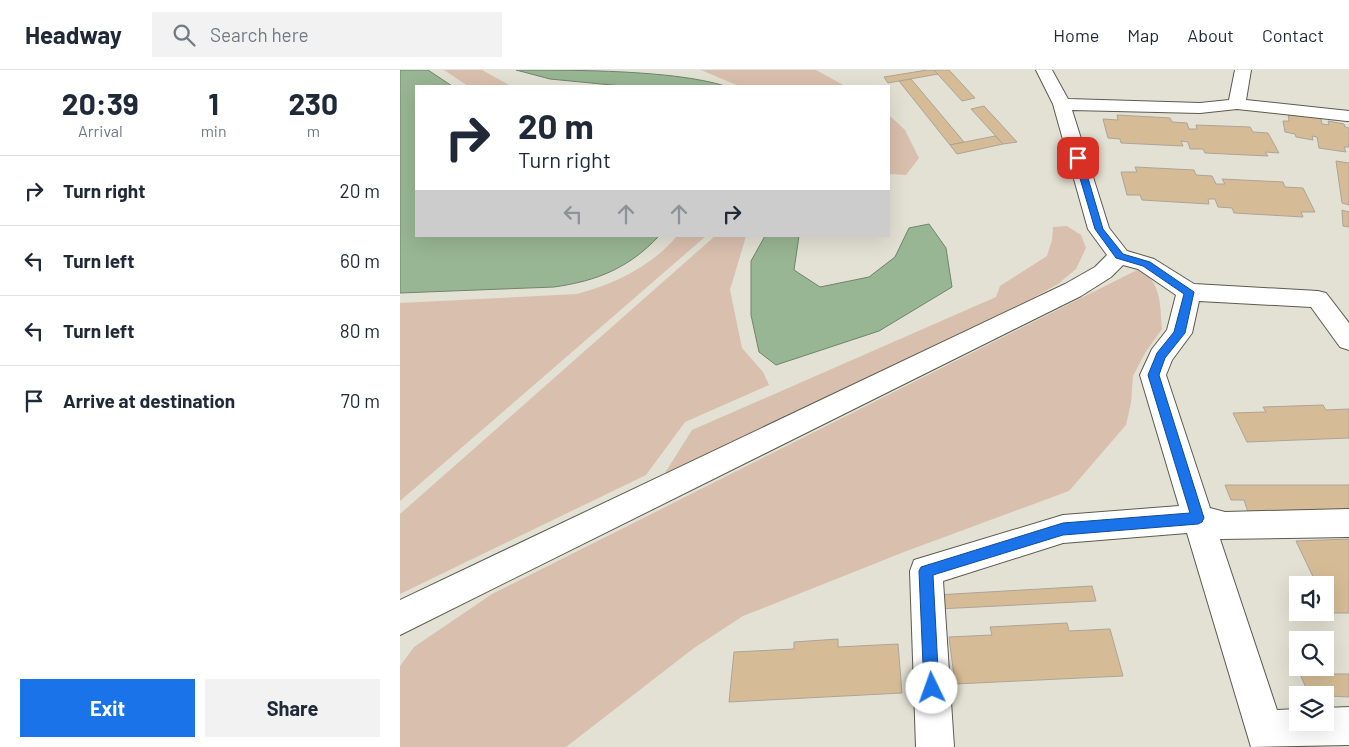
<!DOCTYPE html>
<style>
:root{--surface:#fff;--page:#f2f2f3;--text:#1f2937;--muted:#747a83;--line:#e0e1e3;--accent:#1a73e8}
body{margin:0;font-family:Barlow,sans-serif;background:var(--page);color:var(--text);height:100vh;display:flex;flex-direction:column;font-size:19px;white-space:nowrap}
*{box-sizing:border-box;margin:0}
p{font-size:16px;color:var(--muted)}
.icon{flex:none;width:28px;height:28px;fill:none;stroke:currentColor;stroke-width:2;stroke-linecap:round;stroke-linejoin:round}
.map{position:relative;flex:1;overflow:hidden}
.drawer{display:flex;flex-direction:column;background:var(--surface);width:400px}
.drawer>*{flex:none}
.guide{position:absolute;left:15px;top:15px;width:475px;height:152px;border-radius:0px;box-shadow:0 5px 20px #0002;background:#fff;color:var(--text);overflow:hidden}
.tools{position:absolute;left:889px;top:506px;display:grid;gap:10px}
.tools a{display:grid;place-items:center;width:45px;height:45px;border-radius:0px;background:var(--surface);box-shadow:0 5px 20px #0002;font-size:25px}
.pin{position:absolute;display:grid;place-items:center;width:42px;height:42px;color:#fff;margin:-21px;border-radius:10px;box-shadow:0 2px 8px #0006}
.me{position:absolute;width:55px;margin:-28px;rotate:357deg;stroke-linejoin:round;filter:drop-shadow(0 0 4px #0008)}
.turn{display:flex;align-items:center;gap:18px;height:105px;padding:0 20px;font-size:22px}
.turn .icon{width:65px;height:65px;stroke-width:2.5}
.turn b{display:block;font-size:35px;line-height:42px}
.lanes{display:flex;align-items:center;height:48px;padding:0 20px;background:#0003;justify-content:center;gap:25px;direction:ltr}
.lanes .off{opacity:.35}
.eta{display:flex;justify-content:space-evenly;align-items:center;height:85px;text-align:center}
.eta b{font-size:30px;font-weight:700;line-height:35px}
.action{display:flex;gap:10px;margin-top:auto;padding:10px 20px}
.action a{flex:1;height:58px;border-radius:0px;background:var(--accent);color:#fff;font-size:20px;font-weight:700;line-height:58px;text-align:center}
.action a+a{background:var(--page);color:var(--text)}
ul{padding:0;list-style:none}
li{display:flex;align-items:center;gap:15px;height:70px;padding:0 20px;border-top:1px solid var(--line)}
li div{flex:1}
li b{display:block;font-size:19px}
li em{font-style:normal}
header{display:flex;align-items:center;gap:30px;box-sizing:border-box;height:70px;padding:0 25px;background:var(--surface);border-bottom:1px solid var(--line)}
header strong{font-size:24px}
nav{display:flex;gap:28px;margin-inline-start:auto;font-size:18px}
.search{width:350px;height:45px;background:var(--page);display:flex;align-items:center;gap:12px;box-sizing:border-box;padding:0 18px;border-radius:0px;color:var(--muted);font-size:19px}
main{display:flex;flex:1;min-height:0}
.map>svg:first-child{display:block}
</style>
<header>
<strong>Headway</strong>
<div class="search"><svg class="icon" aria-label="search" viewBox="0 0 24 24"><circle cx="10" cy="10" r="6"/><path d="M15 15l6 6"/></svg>Search here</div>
<nav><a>Home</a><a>Map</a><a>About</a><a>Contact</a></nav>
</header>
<main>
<section class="drawer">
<div class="eta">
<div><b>20:39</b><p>Arrival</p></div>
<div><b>1</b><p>min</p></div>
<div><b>230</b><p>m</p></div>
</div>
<ul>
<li><svg class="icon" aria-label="right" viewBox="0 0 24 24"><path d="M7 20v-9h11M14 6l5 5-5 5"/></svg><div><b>Turn right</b></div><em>20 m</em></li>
<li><svg class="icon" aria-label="left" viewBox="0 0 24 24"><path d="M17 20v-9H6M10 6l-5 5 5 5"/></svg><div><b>Turn left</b></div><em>60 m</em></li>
<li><svg class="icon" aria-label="left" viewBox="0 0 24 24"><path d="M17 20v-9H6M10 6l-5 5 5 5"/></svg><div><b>Turn left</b></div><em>80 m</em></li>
<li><svg class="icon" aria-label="arrive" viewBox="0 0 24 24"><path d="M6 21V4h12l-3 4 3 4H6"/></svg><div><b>Arrive at destination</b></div><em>70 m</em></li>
</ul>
<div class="action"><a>Exit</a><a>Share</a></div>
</section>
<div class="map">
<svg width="949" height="677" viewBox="0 0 949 677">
<rect width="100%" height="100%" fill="#e3e1d3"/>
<g fill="#d9bfae">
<path d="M44,0H82L111,16H68Z"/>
<path d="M301,0H416L445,16H339Z"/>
<path d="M489,45L505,60L519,88L506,105L489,104Z"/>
<path d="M667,156L681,165L686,178L676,199L658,214L604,244L265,403L292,360L596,227L600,216L647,186L652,170L653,157Z"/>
<path d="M277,166H306L0,431V233L177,224C214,214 251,197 277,166Z"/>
<path d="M315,166H346L330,220L342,278L363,302L369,315L285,352L246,405L0,524V444Z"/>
<path d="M737,200C762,208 760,237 762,259L745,283L733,306L731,333L726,355L669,421L504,482L343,546L294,578L166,677H0V596L14,577L92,524Z"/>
</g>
<g fill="#98b693" stroke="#70846b">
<path d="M0,0H28L52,16H16V166H259C229,198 197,211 154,217L0,223Z"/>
<path d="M116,0C174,0 274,0 325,16H222L150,9Z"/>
<path d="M529,154L546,178L552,217L479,261L376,295L359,282L351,245V191L365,166H399L394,200L420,217L469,207L495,187L509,158Z"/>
</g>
<g fill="#d6bc96" stroke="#aca499">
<path d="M527,0H534L538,4L488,13L484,7Z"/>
<path d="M534,0H549L575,28L562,31Z"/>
<path d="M511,9L564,72L550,75L499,11Z"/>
<path d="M584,36L617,72L603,74L571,39Z"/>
<path d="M888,43L920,45L922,54L929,55L928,51L944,54L945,57L949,58V77H944L946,82L919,78L917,67L912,66L913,70L896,67L895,64L885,62L883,51H889Z"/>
<path d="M717,45L770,48L772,52L787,53L789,59H797L796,55L850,57L853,62L868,63L879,83L865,82L868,86L805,83L803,79H790L788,72L781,71L783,76L721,73L720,69L708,68L703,49L718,50Z"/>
<path d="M595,66L603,74L557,84L550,75Z"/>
<path d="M936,91L949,93V135L942,133Z"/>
<path d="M735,97L794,100L796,105L812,106L816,114H825L822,109L883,112L885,117L903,118L915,142H901L903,147L834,143L832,138L818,137L815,129H808L809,134L742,130L740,125H727L721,102H737Z"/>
<path d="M942,140L949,142V157L943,156Z"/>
<path d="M923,335L926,340L949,339V368L847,372L833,343L866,342L863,337Z"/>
<path d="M825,415H949V441L848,442L844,430H831Z"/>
<path d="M949,469V543H930L925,533V515H917L896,471Z"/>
<path d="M692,516L696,531L538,539L536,525Z"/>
<path d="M667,553L669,561L710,559L723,606L555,614L549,567L592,565L590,557Z"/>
<path d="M438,569V577L498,574L502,623L329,632L334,582L394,579V572Z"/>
<path d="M900,604H949V627L909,625Z"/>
</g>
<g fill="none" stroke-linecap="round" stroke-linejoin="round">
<g stroke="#5d5b4f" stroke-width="2">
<path id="minor" d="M636,0H652L668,29L800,33L829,30L835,0H851L846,30L949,41V51H947L837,39L800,43L672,40L709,158L727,181L754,189L794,214L918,221L926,223L949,253V280L940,277L911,237L799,231L792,263L772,290L766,305L810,438L825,442L949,439V467L820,469L877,640L898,639V652H925V638L949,637V675L851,677L787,463L663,473L543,511L554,677H516L510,501L514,490L663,445L779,436L740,305L752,279L767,260L776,225L738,199L723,195L711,207L681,226L0,565V530L665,214L695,197L707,185L688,159L653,34Z"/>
</g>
<use href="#minor" fill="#fff" fill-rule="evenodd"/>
</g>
<path fill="#1a73e8" stroke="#114b97" d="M678,86L682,88L703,159L723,184L750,192L794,222L785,263L765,288L759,305L804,448L802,452L798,454L663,465L533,505L539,618L537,624L532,626L526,624L524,618L519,501L521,497L663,453L790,443L748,305L757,283L774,262L784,224L743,196L716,188L695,159L674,88Z"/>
</svg>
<div class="tools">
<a><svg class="icon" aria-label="sound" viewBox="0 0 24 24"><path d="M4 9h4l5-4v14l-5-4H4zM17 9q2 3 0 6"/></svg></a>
<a><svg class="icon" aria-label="search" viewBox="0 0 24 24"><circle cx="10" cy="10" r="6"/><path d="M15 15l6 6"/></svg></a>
<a><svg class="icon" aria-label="layers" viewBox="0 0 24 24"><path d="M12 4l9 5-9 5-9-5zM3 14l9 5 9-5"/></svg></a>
</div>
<div class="pin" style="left:678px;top:88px;background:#d93025"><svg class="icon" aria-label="arrive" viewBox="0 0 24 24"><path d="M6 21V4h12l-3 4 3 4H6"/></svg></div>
<svg class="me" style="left:532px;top:618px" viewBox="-20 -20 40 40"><circle r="19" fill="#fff"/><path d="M0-13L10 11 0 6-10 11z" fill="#1a73e8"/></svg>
<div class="guide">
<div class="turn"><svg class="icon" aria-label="right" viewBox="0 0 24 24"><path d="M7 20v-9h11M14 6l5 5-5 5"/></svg><div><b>20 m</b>Turn right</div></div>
<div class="lanes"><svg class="icon off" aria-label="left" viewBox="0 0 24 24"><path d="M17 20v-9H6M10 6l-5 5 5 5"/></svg><svg class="icon off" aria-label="ahead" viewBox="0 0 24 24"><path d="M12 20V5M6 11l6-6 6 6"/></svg><svg class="icon off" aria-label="ahead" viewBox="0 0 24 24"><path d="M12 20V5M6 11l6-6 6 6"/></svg><svg class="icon" aria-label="right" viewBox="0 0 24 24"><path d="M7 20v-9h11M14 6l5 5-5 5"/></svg></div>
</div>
</div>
</main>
